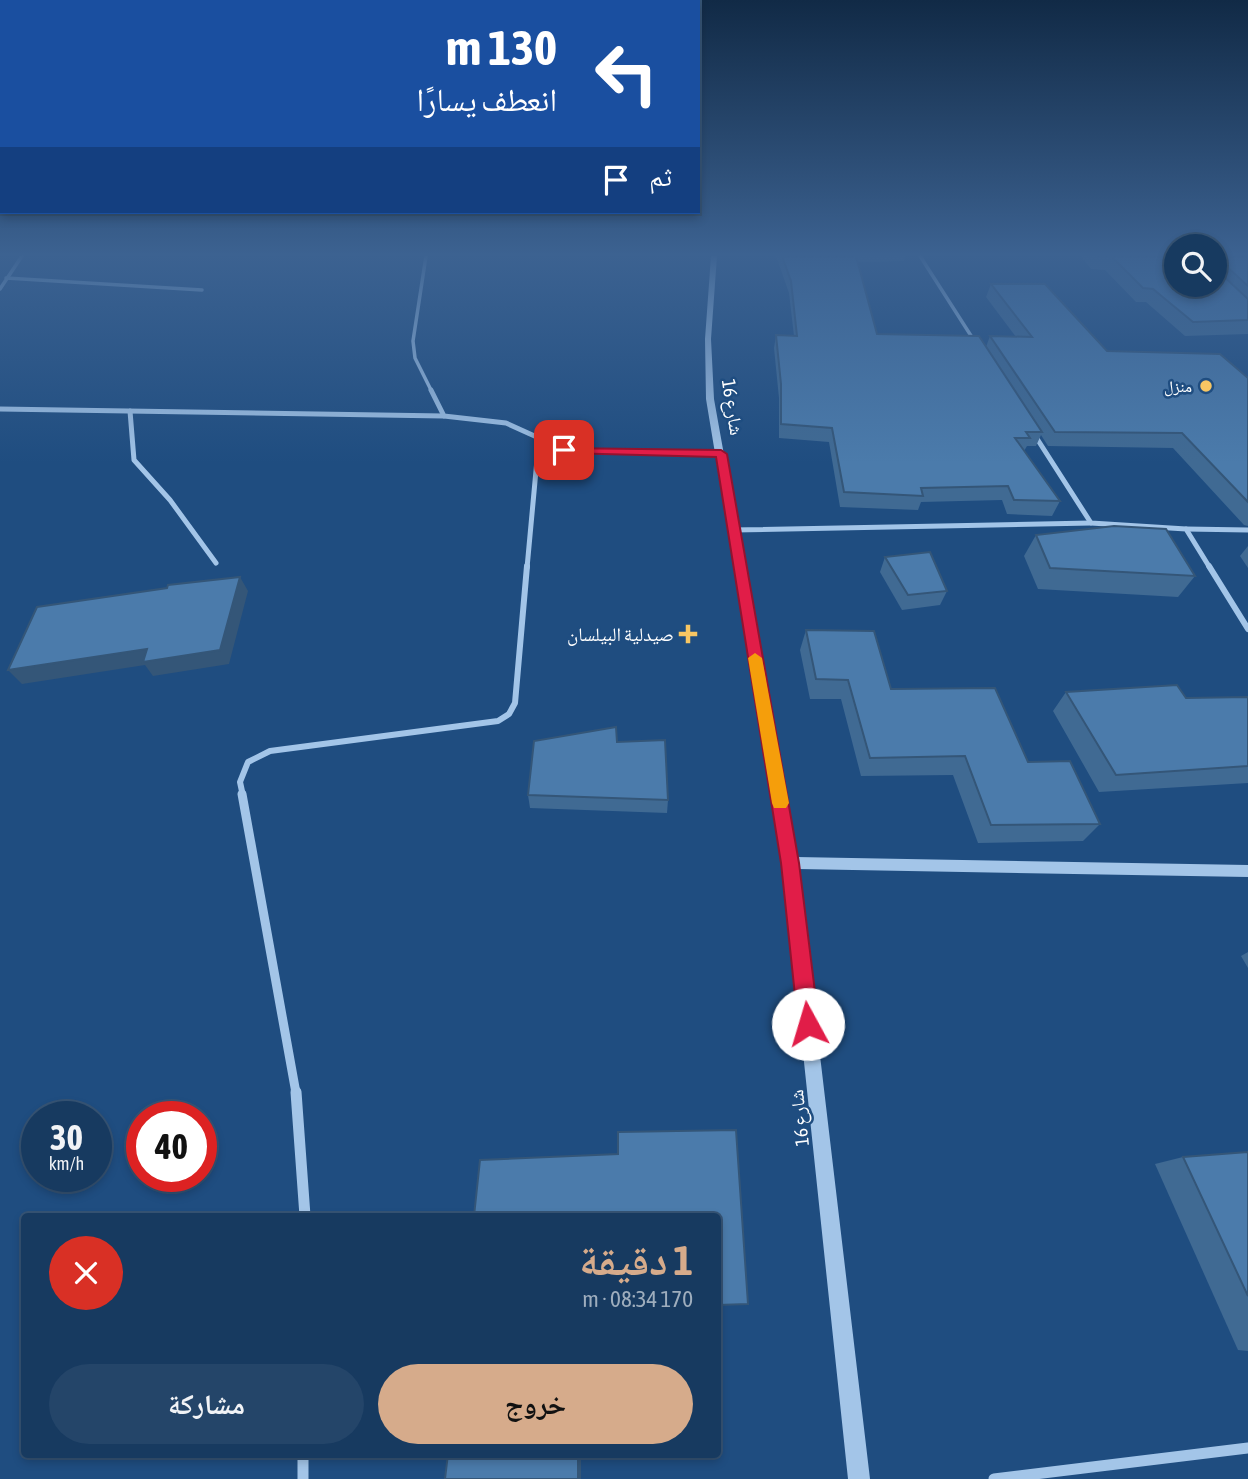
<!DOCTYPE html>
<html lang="ar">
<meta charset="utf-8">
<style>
:root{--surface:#173a60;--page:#244569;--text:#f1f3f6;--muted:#9eadbd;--line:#365475;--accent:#d6ab8b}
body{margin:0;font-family:"Asap Condensed","Noto Naskh Arabic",sans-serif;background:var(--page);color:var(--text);direction:rtl;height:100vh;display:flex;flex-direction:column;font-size:26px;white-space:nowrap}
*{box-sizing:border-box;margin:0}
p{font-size:23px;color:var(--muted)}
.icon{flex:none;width:38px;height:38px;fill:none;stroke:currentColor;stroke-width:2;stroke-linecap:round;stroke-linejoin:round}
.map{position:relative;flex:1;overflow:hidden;direction:ltr}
.details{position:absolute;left:21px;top:1213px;width:700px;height:245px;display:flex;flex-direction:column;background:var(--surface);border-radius:7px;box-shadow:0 4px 10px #0003,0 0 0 2px var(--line);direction:rtl}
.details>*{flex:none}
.hud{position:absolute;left:0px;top:0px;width:700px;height:214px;box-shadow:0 4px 10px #0003,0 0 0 2px var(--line);direction:rtl;background:#1a4fa0;color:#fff;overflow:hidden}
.controls{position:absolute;left:1164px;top:234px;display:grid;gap:14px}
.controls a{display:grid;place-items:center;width:63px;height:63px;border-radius:50%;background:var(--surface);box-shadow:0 4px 10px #0003,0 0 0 2px var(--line);font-size:35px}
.speed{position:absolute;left:21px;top:1101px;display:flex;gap:14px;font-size:35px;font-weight:700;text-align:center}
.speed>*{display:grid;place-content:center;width:91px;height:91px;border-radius:50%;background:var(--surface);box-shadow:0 4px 10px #0003,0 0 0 2px var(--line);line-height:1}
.speed small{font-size:18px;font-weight:400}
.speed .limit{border:10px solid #d22;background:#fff;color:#111}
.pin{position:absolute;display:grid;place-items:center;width:60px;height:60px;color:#fff;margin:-30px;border-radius:14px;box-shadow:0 4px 10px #0006}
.me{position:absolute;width:77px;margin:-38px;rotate:354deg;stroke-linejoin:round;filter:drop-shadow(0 0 5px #0008)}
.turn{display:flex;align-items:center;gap:24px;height:147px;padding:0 28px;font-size:32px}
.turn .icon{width:91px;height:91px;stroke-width:2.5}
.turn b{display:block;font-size:49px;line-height:60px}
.then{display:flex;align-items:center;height:66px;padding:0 28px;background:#0003;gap:14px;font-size:26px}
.round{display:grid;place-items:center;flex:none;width:74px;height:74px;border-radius:37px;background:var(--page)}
.summary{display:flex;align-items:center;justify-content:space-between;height:119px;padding:0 28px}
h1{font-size:42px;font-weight:700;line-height:52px;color:var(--accent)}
.action{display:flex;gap:14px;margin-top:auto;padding:14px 28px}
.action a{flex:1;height:80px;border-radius:42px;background:var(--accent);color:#111;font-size:28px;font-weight:700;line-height:80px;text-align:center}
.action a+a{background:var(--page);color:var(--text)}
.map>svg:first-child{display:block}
</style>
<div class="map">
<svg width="1248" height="1479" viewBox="0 0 1248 1479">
<rect width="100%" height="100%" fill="#1f4d80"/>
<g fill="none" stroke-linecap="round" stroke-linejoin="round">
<g stroke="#a3c5e8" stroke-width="3.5">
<path d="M426,256L413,341L415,358L432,392"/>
<path d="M920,256L975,342"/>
<path d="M6,278L202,290"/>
<path d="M0,289L22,256"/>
</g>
<g stroke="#a3c5e8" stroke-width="5">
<path d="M431,390L444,416L506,423L539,438L527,568"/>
<path d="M0,409L444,416"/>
<path d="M130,411L134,460L170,500L216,563"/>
<path d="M1034,434L1091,523L1186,529L1210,568"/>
<path d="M538,449L721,454"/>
<path d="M1186,529L1248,530"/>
<path d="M733,530L1091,523"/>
</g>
<g stroke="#a3c5e8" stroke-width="6">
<path d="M1209,566L1248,629"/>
<path d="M243,796L240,782L248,762L270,751L498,721L509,714L515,703L527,566"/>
</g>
<path stroke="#a3c5e8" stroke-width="9" d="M242,794L296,1093"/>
<g stroke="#a3c5e8" stroke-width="11">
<path d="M296,1092L305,1216"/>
<path d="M303,1454V1479"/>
<path d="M994,1479L1248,1448"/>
</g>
<path fill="#a3c5e8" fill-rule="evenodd" d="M711,256H717L711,339L714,399L796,857L1248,865V877L798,869L870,1479H848L783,863L706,399L705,339Z"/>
</g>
<g fill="#406a93">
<path d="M776,256H905L904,261L858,262L877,334L986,347L990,336L1016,337L986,297L991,284L1107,351L1248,378V526L1244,525L1173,448L1048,446L1041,435L1036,446H1027L1024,451L1060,501L1052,516L1007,514L1002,500L921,502L918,510L840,507L829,442L779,438V398L774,348L776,335L794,336L789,293Z"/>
<path d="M1081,256H1248V334L1185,336L1146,302H1136L1105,270L1091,269Z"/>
<path d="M1036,535L1195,576L1178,597L1038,589L1024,556Z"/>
<path d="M1248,546V568L1240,556Z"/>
<path d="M885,557L947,591L940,605L902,610L880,572Z"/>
<path d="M806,630L891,689L1028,762L1100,824L1083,841L978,843L953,775L861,776L841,699H810L800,650Z"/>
<path d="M1066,692L1186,698L1248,697V783L1099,792L1053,711Z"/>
<path d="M617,742L668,800L667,813L530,808L528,795Z"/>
<path d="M1248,952V968L1241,956Z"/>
<path d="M1248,1152V1351L1238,1350L1155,1164L1183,1157Z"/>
</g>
<g fill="#345678">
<path d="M1225,265L1217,279L1218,266Z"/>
<path d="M240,577L248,591L229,664L153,676L145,665L22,684L8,670Z"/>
<rect x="578" y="1454" width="3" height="25"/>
</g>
<g fill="#4b7bab" stroke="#345678" stroke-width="2">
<path d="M782,256H856L877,334L979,336L1042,432H1026L1030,438H1015L1060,501L1014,500L1008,486L921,488L923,496L844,492L832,428L781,424V384L776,335L797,336L791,281Z"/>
<path d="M1097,256H1176V285H1214V256H1248V286L1225,265L1218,266L1219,272L1248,299V320L1193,322L1153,289L1143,288L1112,257Z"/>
<path d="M991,284H1045L1107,351L1220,354L1248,378V502L1182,433L1055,432L990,336L1032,337Z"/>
<path d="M1114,526L1166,529L1195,576L1050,568L1036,535Z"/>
<path d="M930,552L947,591L908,595L885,557Z"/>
<path d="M240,577L220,650L143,662L147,649L8,670L37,607L167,588L168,585Z"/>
<path d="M806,630L874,631L891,689L995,688L1028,762L1070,761L1100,824L991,825L965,756L870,758L848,680L816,679Z"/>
<path d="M1177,685L1186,698L1248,697V766L1116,775L1066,692Z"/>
<path d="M616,727L617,742L665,740L668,800L528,795L534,741Z"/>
<path d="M736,1130L748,1304L718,1305V1216H474L480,1160L618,1154V1132Z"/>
<path d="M1248,1152V1296L1183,1157Z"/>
<path d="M448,1454H578V1479H445Z"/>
</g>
<linearGradient id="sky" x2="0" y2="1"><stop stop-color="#112a46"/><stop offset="0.55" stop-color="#3c6291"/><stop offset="1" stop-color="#3c6291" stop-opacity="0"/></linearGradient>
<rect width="1248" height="463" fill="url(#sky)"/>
<path fill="#e11d48" stroke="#92132f" stroke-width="2" d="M560,448L721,450L727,454L799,863L819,1024L815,1031L808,1034L801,1031L798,1024L781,863L716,457L564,453L560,452Z"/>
<path fill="#f59e0b" d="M755,653L762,658L789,803L786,808H774L772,803L748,658Z"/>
<g fill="#f7c663" stroke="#1f4d80" stroke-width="2.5">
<circle cx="1206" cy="386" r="7"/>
<path d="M684.5 623.5h7v7h7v7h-7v7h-7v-7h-7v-7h7z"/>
</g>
<g text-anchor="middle" stroke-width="5" stroke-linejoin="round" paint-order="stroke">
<g font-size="16" fill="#fff" stroke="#1f4d80" text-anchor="end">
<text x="1192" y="392">منزل</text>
</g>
<g font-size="19" fill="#fff" stroke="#1f4d80">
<text transform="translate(733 407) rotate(81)" y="7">شارع 16</text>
<text transform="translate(799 1118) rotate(-96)" y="7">شارع 16</text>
</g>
<g font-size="19" fill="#fff" stroke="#1f4d80" text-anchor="end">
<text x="674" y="641">صيدلية البيلسان</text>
</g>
</g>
</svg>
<div class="controls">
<a><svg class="icon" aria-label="search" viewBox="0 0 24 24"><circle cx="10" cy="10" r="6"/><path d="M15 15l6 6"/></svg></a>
</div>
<div class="speed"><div>30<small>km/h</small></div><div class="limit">40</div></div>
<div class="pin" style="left:564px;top:450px;background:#d93025"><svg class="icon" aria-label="arrive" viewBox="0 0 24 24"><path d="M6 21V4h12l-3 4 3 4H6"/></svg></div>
<svg class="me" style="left:808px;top:1024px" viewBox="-20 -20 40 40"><circle r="19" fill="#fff"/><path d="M0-13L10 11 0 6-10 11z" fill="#e11d48"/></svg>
<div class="hud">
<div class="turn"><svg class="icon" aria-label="left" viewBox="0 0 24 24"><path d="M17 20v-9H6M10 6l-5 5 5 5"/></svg><div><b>130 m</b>انعطف يسارًا</div></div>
<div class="then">ثم<svg class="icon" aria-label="arrive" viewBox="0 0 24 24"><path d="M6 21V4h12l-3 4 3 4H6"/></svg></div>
</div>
<section class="details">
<div class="summary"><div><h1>1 دقيقة</h1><p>170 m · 08:34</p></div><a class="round" style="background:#d93025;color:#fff"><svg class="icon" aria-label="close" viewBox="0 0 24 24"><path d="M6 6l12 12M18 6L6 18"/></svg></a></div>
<div class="action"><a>خروج</a><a>مشاركة</a></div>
</section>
</div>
